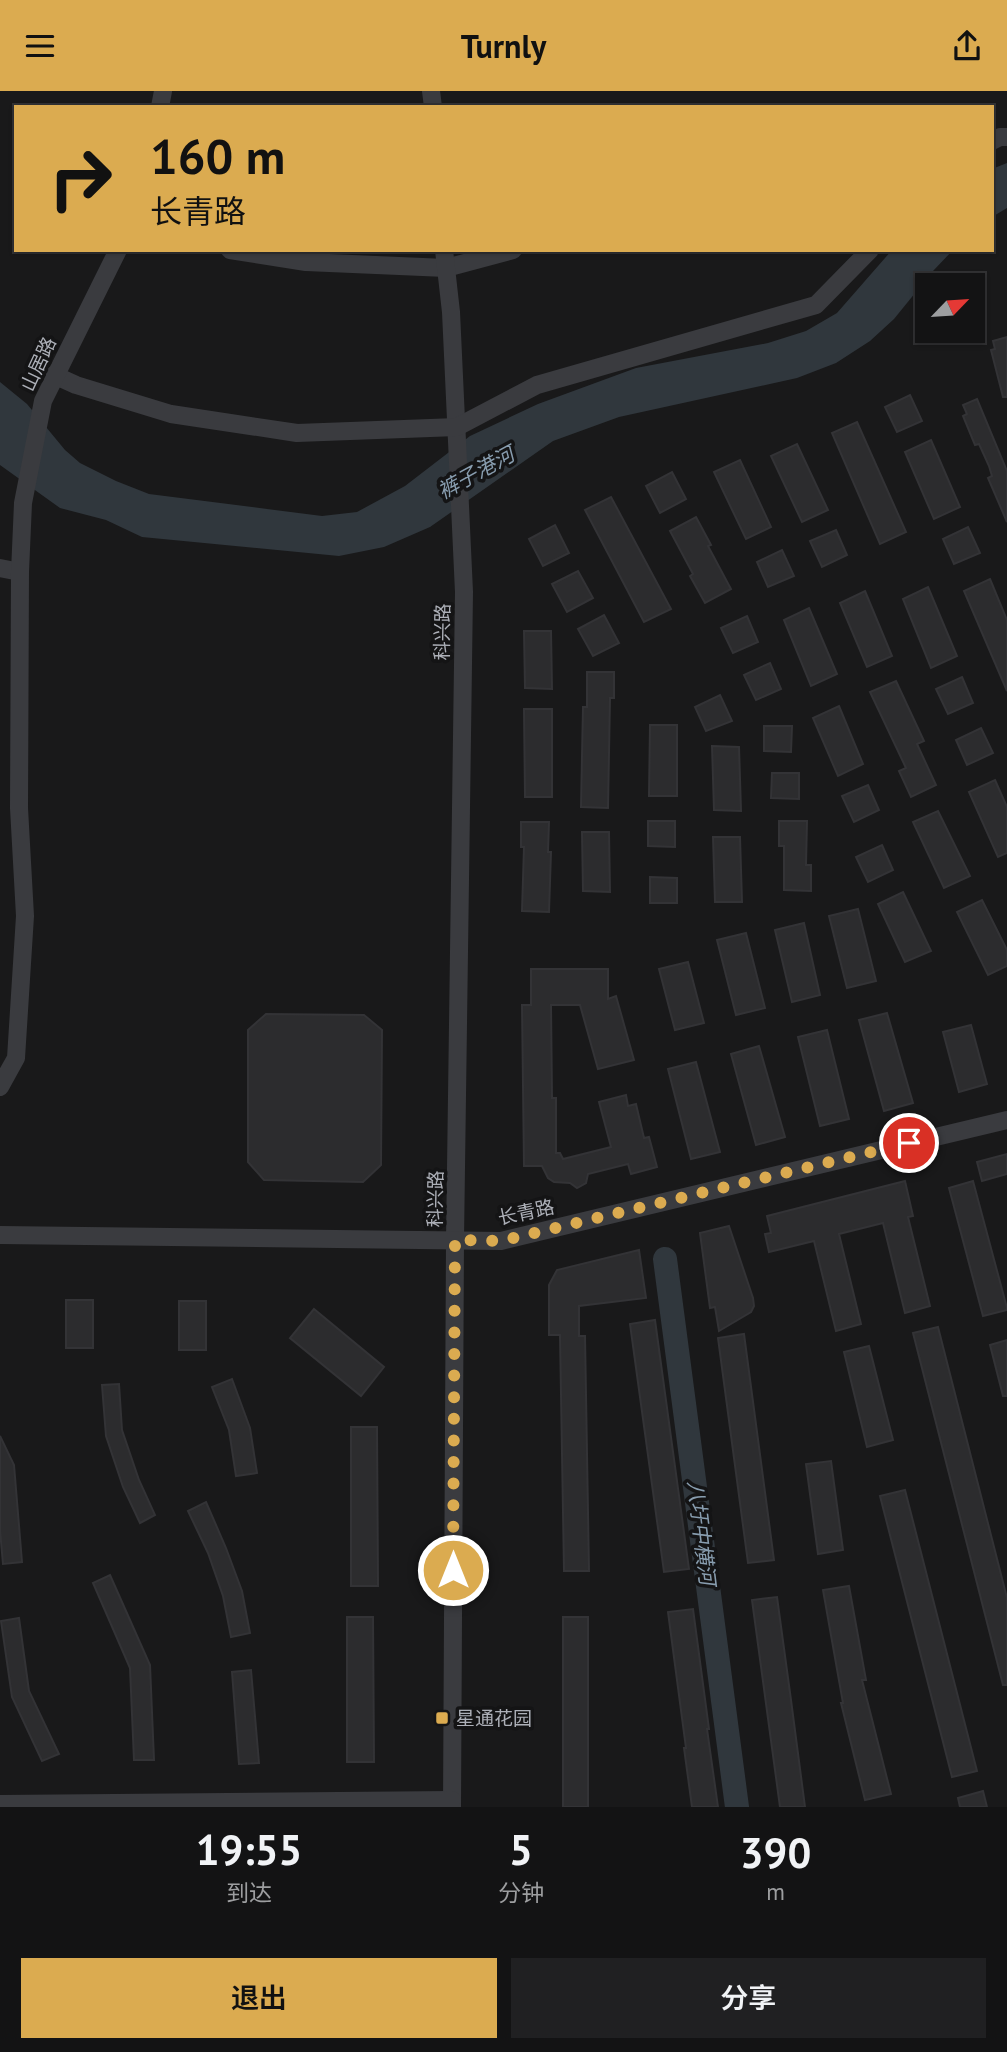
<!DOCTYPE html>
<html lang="zh">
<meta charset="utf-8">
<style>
:root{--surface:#131314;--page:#202022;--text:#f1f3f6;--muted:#9d9ea0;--line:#323234;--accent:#dbab50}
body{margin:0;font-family:"PT Sans","Noto Sans SC",sans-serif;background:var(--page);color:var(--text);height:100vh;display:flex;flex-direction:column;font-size:26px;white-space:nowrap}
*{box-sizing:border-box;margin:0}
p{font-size:23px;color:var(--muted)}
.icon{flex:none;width:38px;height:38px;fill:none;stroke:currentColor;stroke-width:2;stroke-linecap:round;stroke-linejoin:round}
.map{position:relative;height:1716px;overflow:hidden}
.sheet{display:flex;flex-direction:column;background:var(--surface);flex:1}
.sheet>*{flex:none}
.banner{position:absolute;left:14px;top:14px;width:980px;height:147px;border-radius:0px;box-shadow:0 2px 5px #0004,0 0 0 2px var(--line);background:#dbab50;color:#111;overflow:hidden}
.needle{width:46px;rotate:65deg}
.buttons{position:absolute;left:915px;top:182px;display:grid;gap:14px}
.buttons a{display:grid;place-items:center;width:70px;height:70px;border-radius:0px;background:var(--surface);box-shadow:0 2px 5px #0004,0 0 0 2px var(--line);font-size:35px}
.pin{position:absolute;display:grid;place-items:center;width:60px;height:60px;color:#fff;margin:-30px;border:4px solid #fff;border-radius:50%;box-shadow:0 2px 7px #0007}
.me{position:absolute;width:77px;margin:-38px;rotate:0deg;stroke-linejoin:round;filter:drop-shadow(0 0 5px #0008)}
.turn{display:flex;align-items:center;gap:24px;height:147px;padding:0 21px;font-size:32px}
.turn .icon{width:91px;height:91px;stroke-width:2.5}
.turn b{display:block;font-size:49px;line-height:60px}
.eta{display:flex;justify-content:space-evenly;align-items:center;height:119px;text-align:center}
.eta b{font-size:42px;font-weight:600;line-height:49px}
.button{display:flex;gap:14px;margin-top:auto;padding:14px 21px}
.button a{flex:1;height:80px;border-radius:0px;background:var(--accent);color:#111;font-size:28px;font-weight:600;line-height:80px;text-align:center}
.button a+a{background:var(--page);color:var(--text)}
header{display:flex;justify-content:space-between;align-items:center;height:91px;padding:0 21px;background:var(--accent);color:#111;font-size:32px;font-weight:600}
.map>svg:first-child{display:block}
</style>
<header><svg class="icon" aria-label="menu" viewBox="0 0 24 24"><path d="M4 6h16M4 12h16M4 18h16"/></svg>Turnly<svg class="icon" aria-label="share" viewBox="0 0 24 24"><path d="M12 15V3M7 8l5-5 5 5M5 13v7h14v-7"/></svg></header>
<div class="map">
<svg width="1007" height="1716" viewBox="0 0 1007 1716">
<rect width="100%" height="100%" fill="#19191a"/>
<g fill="#30373d">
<path d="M1007,72V117L992,126V78Z"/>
<path d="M892,159H953L933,180L894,228L870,250L836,272L797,287L619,326L553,350L430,436L384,456L339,465L142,446L106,429L60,417L0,374V291L27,313L65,359L80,372L116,390L149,403L322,425L357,421L405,395L470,345L538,313L636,277L768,252L806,240L837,222Z"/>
</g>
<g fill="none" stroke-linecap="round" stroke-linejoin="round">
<path stroke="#30373d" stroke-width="24" d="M665,1168L737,1716"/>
</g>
<g fill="#2c2c2e" stroke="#333336" stroke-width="2">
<path d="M1007,246V306H1003L991,259L995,258L993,250Z"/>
<path d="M910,304L922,330L897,341L885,316Z"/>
<path d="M977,308L1007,380V431L988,387L992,385L989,375L979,353L975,354L963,325L967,323L963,314Z"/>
<path d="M857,331L906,441L880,453L832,342Z"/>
<path d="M931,349L960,416L934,428L905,361Z"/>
<path d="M797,353L828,419L802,431L771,365Z"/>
<path d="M740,369L771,436L746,448L714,381Z"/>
<path d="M672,381L686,408L660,422L646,395Z"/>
<path d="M611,406L671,518L644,531L585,419Z"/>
<path d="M696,426L711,454L708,455L731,498L705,512L690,485L693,483L670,440Z"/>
<path d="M555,434L569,462L543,475L529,448Z"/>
<path d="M968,436L980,462L954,473L943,448Z"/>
<path d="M836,439L847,464L822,476L810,450Z"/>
<path d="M782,459L794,485L768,496L757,471Z"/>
<path d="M578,480L593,507L567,521L552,493Z"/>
<path d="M990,488L1007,529V600L964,500Z"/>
<path d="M928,496L957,565L931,577L903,508Z"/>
<path d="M865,500L892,565L867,576L840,512Z"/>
<path d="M809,517L837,583L811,595L784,529Z"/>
<path d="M604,524L619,552L593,565L578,538Z"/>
<path d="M747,525L758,551L733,562L721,537Z"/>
<path d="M524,540H551L552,598L525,597Z"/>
<path d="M770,572L781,598L756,609L744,584Z"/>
<path d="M587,581H614V607H610L608,717L581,716L583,616H587Z"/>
<path d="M962,586L973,612L948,623L936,598Z"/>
<path d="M896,590L924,650L917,653L936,694L911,706L899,680L906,677L870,601Z"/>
<path d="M720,604L732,630L706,640L695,616Z"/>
<path d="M839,615L863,673L838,685L813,627Z"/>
<path d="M524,618H552V706H525Z"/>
<path d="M650,634H677V705H649Z"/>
<path d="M764,635H792L791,661L764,660Z"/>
<path d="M981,637L993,662L967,674L956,649Z"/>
<path d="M712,655L739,656L741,720L714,719Z"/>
<path d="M772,682H799V708L771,707Z"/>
<path d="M995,689L1007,716V762L998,766L969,701Z"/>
<path d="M868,694L879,719L854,731L842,705Z"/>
<path d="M938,720L970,785L944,797L913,731Z"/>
<path d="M648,730H675V756L648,755Z"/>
<path d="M779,730H807L806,774H811V800L784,799V755H779Z"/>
<path d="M521,731H549L548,761H551L549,821L522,820L524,756H521Z"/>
<path d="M582,741H609L610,801L583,800Z"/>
<path d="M713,746H740L742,811H715Z"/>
<path d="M882,754L893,779L868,791L856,766Z"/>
<path d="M650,786L677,787V812H650Z"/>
<path d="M903,801L931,860L905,871L878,813Z"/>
<path d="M982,809L1007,859V875L988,884L957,821Z"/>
<path d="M858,818L876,890L847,897L829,825Z"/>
<path d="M804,832L820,904L792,911L775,839Z"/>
<path d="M746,842L765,917L736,924L717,849Z"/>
<path d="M688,871L704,932L675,939L659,878Z"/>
<path d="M531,878H608V908L616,905L634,969L598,978L580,914H551L552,1007H556V1062H560L563,1068L611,1056L599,1011L626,1004L628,1015L636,1013L644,1047L649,1046L657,1076L631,1083L628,1073L588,1083L586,1092L577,1097L570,1092L554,1091L548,1087L542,1075H524L522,914H531Z"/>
<path d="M887,922L913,1012L884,1020L859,929Z"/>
<path d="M266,923L364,924L382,939L381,1074L363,1091L264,1089L248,1071V939Z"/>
<path d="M971,934L987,993L959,1001L943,941Z"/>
<path d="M827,939L849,1028L820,1035L798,946Z"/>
<path d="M759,955L785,1046L756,1054L731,963Z"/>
<path d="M696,971L720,1061L691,1068L668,978Z"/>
<path d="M1007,1063V1083L982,1090L977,1071Z"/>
<path d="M905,1090L913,1125L908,1126L930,1215L905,1222L883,1132L839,1143L861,1233L836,1240L814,1150L769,1161L765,1143L771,1142L767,1125Z"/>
<path d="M973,1090L1007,1217V1219L983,1225L949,1097Z"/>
<path d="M729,1135L753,1207L754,1215L751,1221L719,1240L715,1216L710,1217L700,1142Z"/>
<path d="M639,1159L646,1207L579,1215V1245H585L589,1480H564L560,1244H549V1194L557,1179Z"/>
<rect x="66" y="1209" width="27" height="48"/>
<rect x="179" y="1210" width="27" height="49"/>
<path d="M314,1218L384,1276L361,1305L290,1247Z"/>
<path d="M655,1229L689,1478L664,1481L630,1233Z"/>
<path d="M938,1236L1007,1507V1594H1003L913,1242Z"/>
<path d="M744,1243L774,1469L748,1472L718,1247Z"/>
<path d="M1007,1249V1305H1003L990,1254Z"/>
<path d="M869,1255L893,1349L867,1356L844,1261Z"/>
<path d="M232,1288L250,1337L257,1382L236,1385L229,1339L212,1296Z"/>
<path d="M119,1293L122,1339L139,1389L155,1424L140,1432L123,1396L106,1345L102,1294Z"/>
<path d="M351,1336H377L378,1495H351Z"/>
<path d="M0,1345L14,1374L22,1471L3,1473L0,1439Z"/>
<path d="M831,1370L843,1459L818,1463L806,1373Z"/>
<path d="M905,1399L977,1680L952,1686L880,1405Z"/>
<path d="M206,1411L226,1457L242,1500L250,1542L231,1546L223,1505L208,1462L188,1420Z"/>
<path d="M110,1484L150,1574L154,1669H134L130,1577L93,1492Z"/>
<path d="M849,1495L866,1589H862L891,1703L865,1709L841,1612H843L823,1499Z"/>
<path d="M777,1506L791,1609L805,1716H780L767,1620L752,1509Z"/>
<path d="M693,1518L709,1638H707L718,1716H692L684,1657H686L668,1521Z"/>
<path d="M347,1526H373L374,1671H347Z"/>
<rect x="563" y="1526" width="25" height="190"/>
<path d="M19,1527L29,1600L59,1663L42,1670L12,1606L1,1530Z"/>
<path d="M251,1579L259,1672L239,1673L232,1581Z"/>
<path d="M983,1700L987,1716H960L958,1707Z"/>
</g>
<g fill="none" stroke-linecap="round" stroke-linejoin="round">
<g stroke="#3a3b3f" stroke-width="18">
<path d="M431,0L433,16"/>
<path d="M160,16L163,0"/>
<path d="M992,50L1000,46H1007"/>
<path d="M230,159L306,171L446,177L513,159"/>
<path d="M444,159L451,221L464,501L455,1149L452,1716"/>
<path d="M54,284L76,294L171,323L297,342L457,336L537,294L816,214L870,159"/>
<path d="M0,477L20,481"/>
<path d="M0,996L16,967L25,825L19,717L20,481L23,412L43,310L118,159"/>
<path d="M0,1144L501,1150L1007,1029"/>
<path d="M0,1713L452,1709"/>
</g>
</g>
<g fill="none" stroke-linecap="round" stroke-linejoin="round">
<path stroke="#dbab50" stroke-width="12" stroke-dasharray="0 21.6" d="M453,1479L455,1149L501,1150L909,1052"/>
</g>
<rect fill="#dbab50" stroke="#141415" stroke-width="2.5" x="435" y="1620" width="14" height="14" rx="3.5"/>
<g text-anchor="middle" stroke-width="7" stroke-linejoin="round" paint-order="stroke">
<g font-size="19" fill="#adb0b8" stroke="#141415">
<text transform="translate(38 273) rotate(-65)" y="7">山居路</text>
<text transform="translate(442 541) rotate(-89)" y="7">科兴路</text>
<text transform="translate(435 1108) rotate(-89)" y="7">科兴路</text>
<text transform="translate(526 1121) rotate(-12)" y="7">长青路</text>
</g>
<g font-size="19" fill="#adb0b8" stroke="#141415" text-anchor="start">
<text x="456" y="1634">星通花园</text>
</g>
<g font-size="21" font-style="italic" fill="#889daf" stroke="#141415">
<text transform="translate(476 382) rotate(-29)" y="7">裤子港河</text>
<text transform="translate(701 1442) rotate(83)" y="7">八圩中横河</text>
</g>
</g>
</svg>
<div class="buttons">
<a><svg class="needle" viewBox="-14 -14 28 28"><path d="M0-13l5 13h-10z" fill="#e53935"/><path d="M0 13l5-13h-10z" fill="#9d9ea0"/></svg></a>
</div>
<div class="pin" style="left:909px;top:1052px;background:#d93025"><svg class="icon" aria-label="arrive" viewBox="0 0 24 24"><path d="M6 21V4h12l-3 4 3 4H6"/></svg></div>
<svg class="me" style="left:453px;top:1479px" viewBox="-20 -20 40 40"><circle r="17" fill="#dbab50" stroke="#fff" stroke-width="3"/><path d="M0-11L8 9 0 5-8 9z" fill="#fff"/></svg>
<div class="banner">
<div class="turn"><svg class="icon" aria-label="right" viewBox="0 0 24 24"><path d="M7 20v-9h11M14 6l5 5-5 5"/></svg><div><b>160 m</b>长青路</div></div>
</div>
</div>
<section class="sheet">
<div class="eta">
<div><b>19:55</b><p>到达</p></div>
<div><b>5</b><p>分钟</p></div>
<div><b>390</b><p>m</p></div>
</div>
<div class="button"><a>退出</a><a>分享</a></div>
</section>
